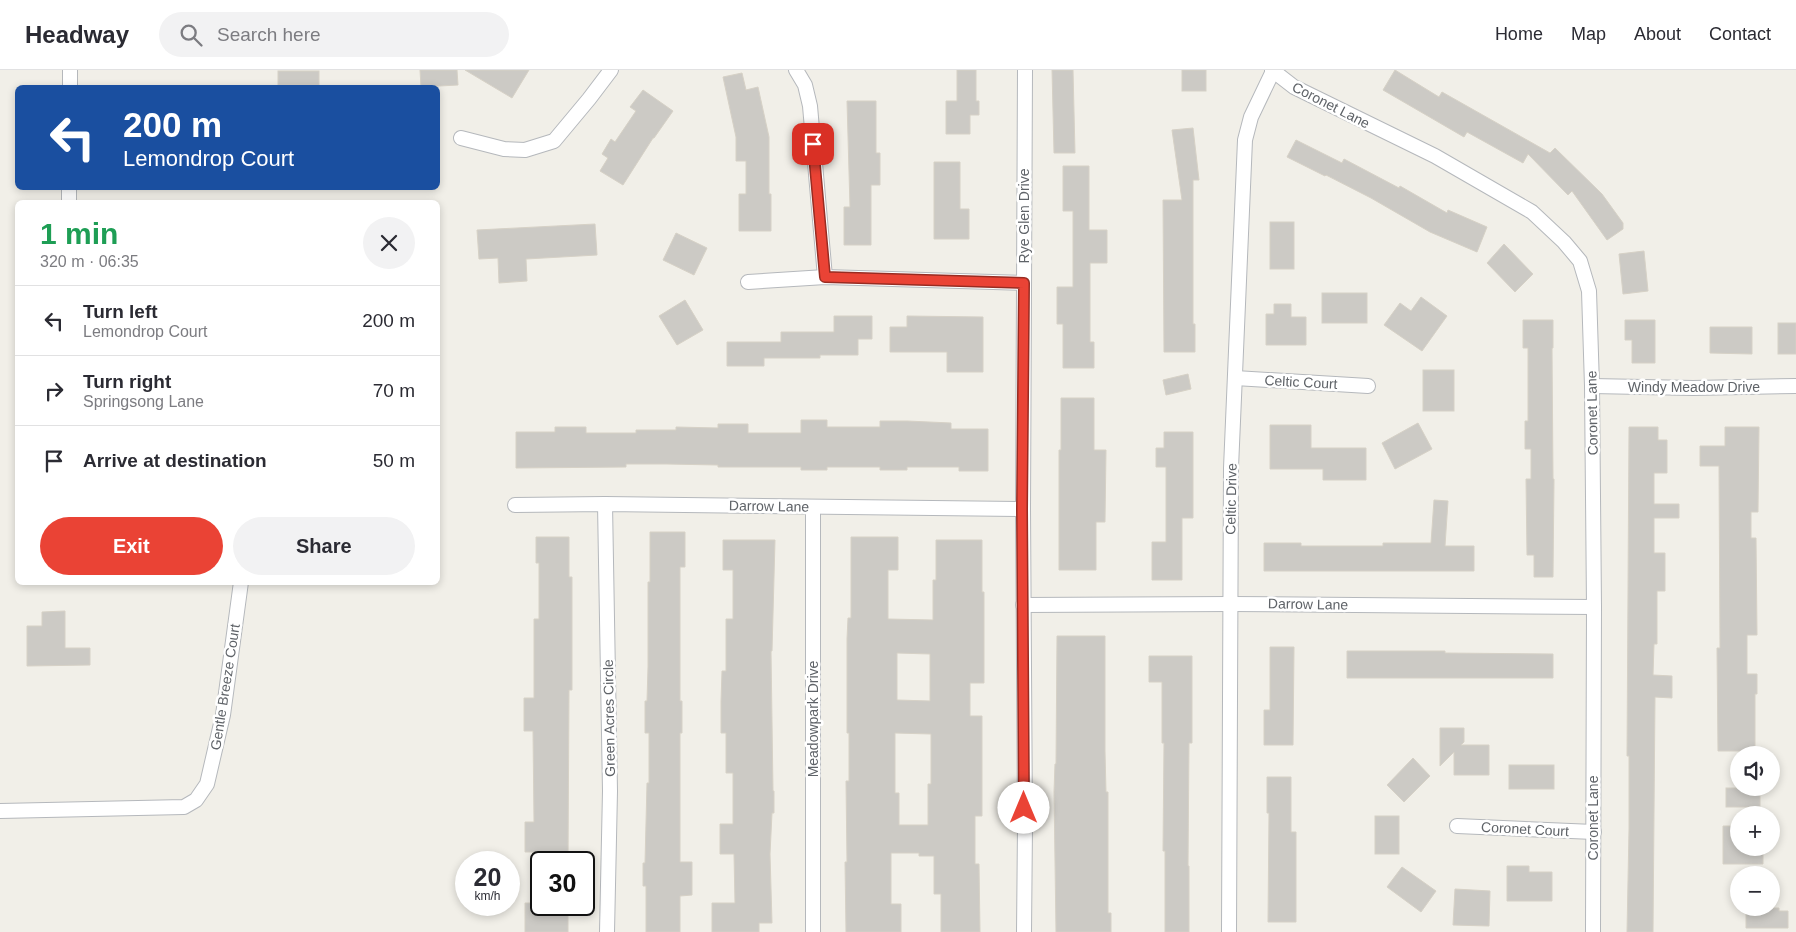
<!DOCTYPE html>
<meta charset="utf-8">
<style>
:root{--surface:#fff;--page:#f2f2f3;--text:#2b2b33;--muted:#7c7c81;--line:#e1e1e2;--accent:#ea4335}
body{margin:0;font-family:Arial,sans-serif;background:var(--page);color:var(--text);height:100vh;display:flex;flex-direction:column;font-size:19px;white-space:nowrap}
*{box-sizing:border-box;margin:0}
p{font-size:16px;color:var(--muted)}
.icon{flex:none;width:28px;height:28px;fill:none;stroke:currentColor;stroke-width:2;stroke-linecap:round;stroke-linejoin:round}
.map{position:relative;flex:1;overflow:hidden}
.drawer{position:absolute;left:15px;top:130px;width:425px;height:385px;display:flex;flex-direction:column;background:var(--surface);border-radius:8px;box-shadow:0 2px 8px #0003}
.drawer>*{flex:none}
.top-card{position:absolute;left:15px;top:15px;width:425px;height:105px;border-radius:8px;box-shadow:0 2px 8px #0003;background:#1a4fa0;color:#fff;overflow:hidden}
.buttons{position:absolute;left:1730px;top:676px;display:grid;gap:10px}
.buttons a{display:grid;place-items:center;width:50px;height:50px;border-radius:50%;background:var(--surface);box-shadow:0 2px 8px #0003;font-size:25px}
.speed{position:absolute;left:455px;top:781px;display:flex;gap:10px;font-size:25px;font-weight:700;text-align:center}
.speed>*{display:grid;place-content:center;width:65px;height:65px;border-radius:50%;background:var(--surface);box-shadow:0 2px 8px #0003;line-height:1}
.speed small{font-size:12px;font-weight:400}
.speed .limit{border:2px solid #111;border-radius:8px;background:#fff;color:#111}
.pin{position:absolute;display:grid;place-items:center;width:42px;height:42px;color:#fff;margin:-21px;border-radius:10px;box-shadow:0 2px 8px #0006}
.me{position:absolute;width:55px;margin:-28px;rotate:0deg;stroke-linejoin:round;filter:drop-shadow(0 0 4px #0008)}
.turn{display:flex;align-items:center;gap:18px;height:105px;padding:0 25px;font-size:22px}
.turn .icon{width:65px;height:65px;stroke-width:2.5}
.turn b{display:block;font-size:35px;line-height:42px}
.round{display:grid;place-items:center;flex:none;width:52px;height:52px;border-radius:26px;background:var(--page)}
.headline{display:flex;align-items:center;justify-content:space-between;height:85px;padding:0 25px}
h1{font-size:30px;font-weight:700;line-height:38px;color:#1e9e55}
.button{display:flex;gap:10px;margin-top:auto;padding:10px 25px}
.button a{flex:1;height:58px;border-radius:30px;background:var(--accent);color:#fff;font-size:20px;font-weight:700;line-height:58px;text-align:center}
.button a+a{background:var(--page);color:var(--text)}
ul{padding:0;list-style:none}
li{display:flex;align-items:center;gap:15px;height:70px;padding:0 25px;border-top:1px solid var(--line)}
li div{flex:1}
li b{display:block;font-size:19px}
li em{font-style:normal}
header{display:flex;align-items:center;gap:30px;box-sizing:border-box;height:70px;padding:0 25px;background:var(--surface);border-bottom:1px solid var(--line)}
header strong{font-size:24px}
nav{display:flex;gap:28px;margin-inline-start:auto;font-size:18px}
.search{width:350px;height:45px;background:var(--page);display:flex;align-items:center;gap:12px;box-sizing:border-box;padding:0 18px;border-radius:28px;color:var(--muted);font-size:19px}
.map>svg:first-child{display:block}
</style>
<header>
<strong>Headway</strong>
<div class="search"><svg class="icon" aria-label="search" viewBox="0 0 24 24"><circle cx="10" cy="10" r="6"/><path d="M15 15l6 6"/></svg>Search here</div>
<nav><a>Home</a><a>Map</a><a>About</a><a>Contact</a></nav>
</header>
<div class="map">
<svg width="1796" height="862" viewBox="0 0 1796 862">
<rect width="100%" height="100%" fill="#f1efe8"/>
<g fill="#cccac5" stroke="#d6d1c6" fill-rule="evenodd">
<path d="M420,0H457L458,15L421,17Z"/>
<path d="M465,0H529L512,28Z"/>
<path d="M957,0H976V31H979V45H970V64H946V31H957Z"/>
<path d="M1052,0H1073L1075,83H1054Z"/>
<rect x="1182" y="0" width="24" height="21"/>
<path d="M1395,0L1439,27L1442,22L1550,83L1555,78L1602,124L1623,153V159L1607,170L1572,121L1568,125L1528,84L1523,93L1467,62L1464,67L1383,20Z"/>
<rect x="278" y="1" width="41" height="14"/>
<path d="M742,3L746,20L758,17L769,67V124H771V161H739V124H746V91H736V67L723,7Z"/>
<path d="M643,20L673,41L654,68H653L623,115L600,101L608,88L602,84L611,69L615,72L636,41L630,37Z"/>
<path d="M847,31H876V83H880V115H871V175H844V137H850Z"/>
<path d="M1193,58L1199,110H1193V254H1195V282H1164L1163,130H1182L1172,60Z"/>
<path d="M1296,70L1342,93L1344,89L1399,118L1400,116L1447,143L1448,140L1487,157L1477,182L1430,162L1371,128L1326,105L1325,106L1287,87Z"/>
<path d="M934,92H960V139H969V169H934Z"/>
<path d="M1063,96H1089V160H1107V193H1090V272H1094V298H1063V254H1057V217H1073V141H1063Z"/>
<rect x="1270" y="152" width="24" height="47"/>
<path d="M595,154L597,185L526,189L527,211L499,213L498,188L479,189L477,160Z"/>
<path d="M676,163L707,178L694,205L663,190Z"/>
<path d="M1504,174L1533,204L1515,222L1487,193Z"/>
<path d="M1644,181L1648,221L1623,224L1619,184Z"/>
<rect x="1322" y="223" width="45" height="30"/>
<path d="M1421,227L1447,246L1422,281L1384,255L1400,233L1411,241Z"/>
<path d="M685,230L703,260L677,275L659,246Z"/>
<path d="M1274,234H1291V247H1306V275H1266V244H1274Z"/>
<path d="M834,246H872V269H858V285H820V288H764V296H727V272H781V262H834Z"/>
<path d="M907,246L983,247V302H947V282H890V257H907Z"/>
<path d="M1523,250H1553V278H1552L1553,409H1554L1553,507H1534V485H1527L1526,409H1531V379H1525V351H1528V278H1523Z"/>
<path d="M1625,250H1655V293H1632V270H1625Z"/>
<rect x="1778" y="253" width="18" height="31"/>
<path d="M1710,257H1752V284L1710,283Z"/>
<rect x="1423" y="300" width="31" height="41"/>
<path d="M1188,304L1191,319L1166,325L1163,310Z"/>
<path d="M1061,328H1094V380H1106L1105,452H1096V500H1059V380H1061Z"/>
<path d="M801,350H827V357H880V351H907L951,353V359H988V401H959V397H907V400H880V397H827V400H801V397H718V395L667,394H626V397L516,398V362H555V357H586V363H636V360H676V357L718,358V354H748V363H801Z"/>
<path d="M1418,353L1432,379L1395,399L1382,373Z"/>
<path d="M1270,355H1311V378H1366V410H1323V399H1270Z"/>
<path d="M1629,357H1658V370H1667V403H1654V434H1679V448H1654V483H1665V521H1657V574H1654L1653,605L1672,606V628L1655,627L1653,862H1627L1629,759V686H1627Z"/>
<path d="M1725,357H1759L1758,442H1751V468H1756L1757,565H1747V604H1757V624H1755V681H1718L1717,578H1720L1719,396H1700V376H1725Z"/>
<path d="M1164,362H1193V448H1182V510H1152V472H1166V397H1156V378H1164Z"/>
<path d="M1434,430L1448,431L1445,476H1474V501H1264V473H1301V476H1383V473H1431Z"/>
<path d="M650,462H685V497H680V631H682V663H680V792H692V825L680,826V862H646V816H643V793H645L647,713H649V663H645V631H647L648,597V512H650Z"/>
<path d="M536,467H569V507H572V620H569L568,792H533V782H525V752H534L533,661H524V628H534V549H539V493H536Z"/>
<path d="M851,467H898V500H888V549L933,550V510H936V470H982V522H984V613H970V646H982V746H975V794H979L980,862H941V824H934V786H919V783H891V834H901V862H846L845,792H847L846,711H849V663H847V569L848,548H851ZM897,583L930,584V631L897,630ZM895,663L931,664V714H928V755H899V723H895Z"/>
<path d="M723,470H775L772,581H771L773,721H774V743H772L770,784L772,853H759V862H712V833H735L734,784H720V754H733V703H726V663H721V632L722,601H726V549H733V500H723Z"/>
<path d="M65,541V578H90V595L27,596V556H42V542Z"/>
<path d="M1057,566H1105V681L1106,722H1108V843H1111V862H1056L1054,722L1055,694H1056Z"/>
<path d="M1270,577H1294L1293,675H1264V640H1270Z"/>
<path d="M1347,581H1445V583L1553,584V608H1347Z"/>
<path d="M1149,586H1192V673H1189L1188,796H1189V862H1165V781H1163L1164,673H1162V612H1149Z"/>
<path d="M1440,658H1464V672L1461,675H1489V705H1454V682L1440,696Z"/>
<path d="M1413,688L1430,706L1404,732L1387,715Z"/>
<rect x="1509" y="695" width="45" height="24"/>
<path d="M1267,707H1291V762H1296V852H1268L1269,743H1267Z"/>
<rect x="1726" y="718" width="34" height="19"/>
<rect x="1375" y="746" width="24" height="38"/>
<path d="M1723,756H1739V778H1763V794H1723Z"/>
<path d="M1507,796H1529V802H1552V831H1507Z"/>
<path d="M1402,797L1436,821L1421,842L1387,817Z"/>
<path d="M1455,819L1490,821L1489,856L1453,855Z"/>
<path d="M525,833H541V835H568V862H525Z"/>
<path d="M1746,838H1779V841H1788V858H1746Z"/>
</g>
<g fill="none" stroke-linecap="round" stroke-linejoin="round">
<g stroke="#b5b8bc" stroke-width="16">
<g id="minor">
<path d="M796,0L805,15L810,36L825,207"/>
<path d="M1272,0L1294,17L1435,86L1532,142L1564,172L1580,191L1589,221L1592,316L1594,537L1593,862"/>
<path d="M70,18V0"/>
<path d="M461,68L504,79L525,80L554,71L589,29L611,0"/>
<path d="M69,132V118"/>
<path d="M748,212L825,207L1024,213"/>
<path d="M1235,308L1368,316"/>
<path d="M1592,316L1693,318L1796,316"/>
<path d="M605,434L610,721L607,862"/>
<path d="M515,435L605,434L1023,439"/>
<path d="M813,437V862"/>
<path d="M1023,535L1231,534L1594,537"/>
<path d="M0,741L184,737L196,730L207,714L223,645L241,512"/>
<path d="M1457,756L1594,762"/>
<path d="M1024,862L1025,756L1023,439L1025,0"/>
<path d="M1229,862L1231,398L1245,70L1251,47L1273,1"/>
</g>
</g>
<use href="#minor" stroke="#fff" stroke-width="14"/>
</g>
<g fill="none" stroke-linecap="round" stroke-linejoin="round">
<g stroke="#982c22" stroke-width="12">
<path id="route" d="M813,74L825,207L1024,213L1022,439L1024,738"/>
</g>
<use href="#route" stroke="#ea4335" stroke-width="9"/>
</g>
<g text-anchor="middle" stroke-width="5" stroke-linejoin="round" paint-order="stroke">
<g font-size="14" fill="#5f6368" stroke="#fff">
<text transform="translate(1331 35) rotate(27)" y="5">Coronet Lane</text>
<text transform="translate(1024 146) rotate(-90)" y="5">Rye Glen Drive</text>
<text transform="translate(1301 312) rotate(3)" y="5">Celtic Court</text>
<text x="1694" y="322">Windy Meadow Drive</text>
<text transform="translate(1592 343) rotate(-91)" y="5">Coronet Lane</text>
<text transform="translate(1231 429) rotate(-89)" y="5">Celtic Drive</text>
<text transform="translate(769 436) rotate(1)" y="5">Darrow Lane</text>
<text transform="translate(1308 534) rotate(1)" y="5">Darrow Lane</text>
<text transform="translate(225 617) rotate(-81)" y="5">Gentle Breeze Court</text>
<text transform="translate(609 648) rotate(-91)" y="5">Green Acres Circle</text>
<text transform="translate(813 649) rotate(-90)" y="5">Meadowpark Drive</text>
<text transform="translate(1593 748) rotate(-90)" y="5">Coronet Lane</text>
<text transform="translate(1525 759) rotate(3)" y="5">Coronet Court</text>
</g>
</g>
</svg>
<div class="buttons">
<a><svg class="icon" aria-label="sound" viewBox="0 0 24 24"><path d="M4 9h4l5-4v14l-5-4H4zM17 9q2 3 0 6"/></svg></a>
<a>+</a>
<a>−</a>
</div>
<div class="speed"><div>20<small>km/h</small></div><div class="limit">30</div></div>
<div class="pin" style="left:813px;top:74px;background:#d93025"><svg class="icon" aria-label="arrive" viewBox="0 0 24 24"><path d="M6 21V4h12l-3 4 3 4H6"/></svg></div>
<svg class="me" style="left:1024px;top:738px" viewBox="-20 -20 40 40"><circle r="19" fill="#fff"/><path d="M0-13L10 11 0 6-10 11z" fill="#ea4335"/></svg>
<div class="top-card">
<div class="turn"><svg class="icon" aria-label="left" viewBox="0 0 24 24"><path d="M17 20v-9H6M10 6l-5 5 5 5"/></svg><div><b>200 m</b>Lemondrop Court</div></div>
</div>
<section class="drawer">
<div class="headline"><div><h1>1 min</h1><p>320 m · 06:35</p></div><a class="round"><svg class="icon" aria-label="close" viewBox="0 0 24 24"><path d="M6 6l12 12M18 6L6 18"/></svg></a></div>
<ul>
<li><svg class="icon" aria-label="left" viewBox="0 0 24 24"><path d="M17 20v-9H6M10 6l-5 5 5 5"/></svg><div><b>Turn left</b><p>Lemondrop Court</p></div><em>200 m</em></li>
<li><svg class="icon" aria-label="right" viewBox="0 0 24 24"><path d="M7 20v-9h11M14 6l5 5-5 5"/></svg><div><b>Turn right</b><p>Springsong Lane</p></div><em>70 m</em></li>
<li><svg class="icon" aria-label="arrive" viewBox="0 0 24 24"><path d="M6 21V4h12l-3 4 3 4H6"/></svg><div><b>Arrive at destination</b></div><em>50 m</em></li>
</ul>
<div class="button"><a>Exit</a><a>Share</a></div>
</section>
</div>
